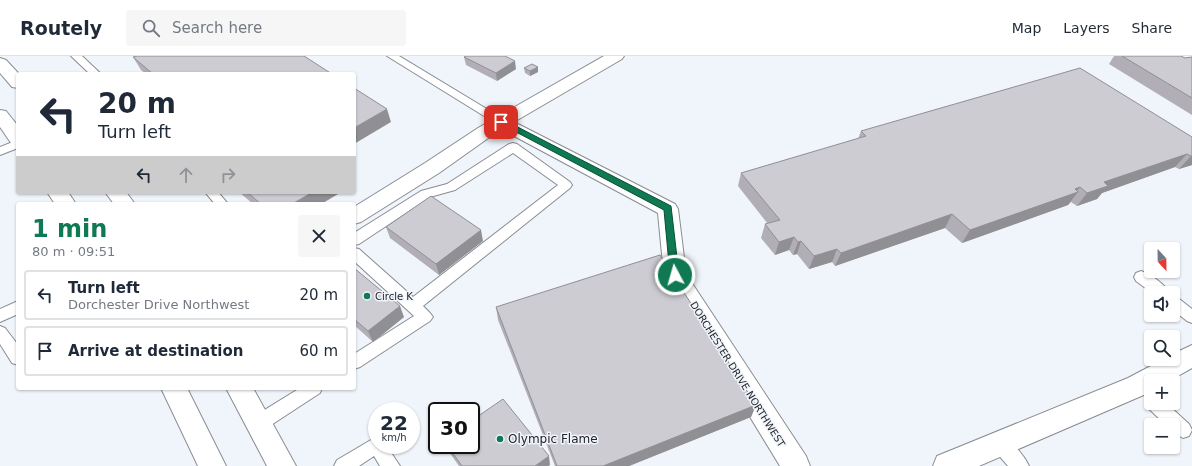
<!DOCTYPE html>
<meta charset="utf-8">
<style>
:root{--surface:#fff;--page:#f6f6f7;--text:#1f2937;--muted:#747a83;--line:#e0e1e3;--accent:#0f7953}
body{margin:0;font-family:"DejaVu Sans",sans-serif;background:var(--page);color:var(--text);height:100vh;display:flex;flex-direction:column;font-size:15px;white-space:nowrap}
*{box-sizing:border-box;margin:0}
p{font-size:13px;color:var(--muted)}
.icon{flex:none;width:22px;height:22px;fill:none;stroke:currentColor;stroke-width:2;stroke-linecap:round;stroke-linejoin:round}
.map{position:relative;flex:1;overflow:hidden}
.panel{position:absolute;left:16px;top:146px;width:340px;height:188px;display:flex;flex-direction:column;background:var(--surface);border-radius:4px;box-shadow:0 1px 3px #0004}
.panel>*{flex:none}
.hud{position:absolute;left:16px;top:16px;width:340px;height:122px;border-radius:4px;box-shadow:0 1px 3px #0004;background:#fff;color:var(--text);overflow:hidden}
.needle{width:26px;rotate:158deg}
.buttons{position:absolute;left:1144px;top:186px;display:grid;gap:8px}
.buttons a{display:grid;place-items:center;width:36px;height:36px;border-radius:4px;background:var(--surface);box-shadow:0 1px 3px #0004;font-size:20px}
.speed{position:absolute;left:368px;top:346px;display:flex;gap:8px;font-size:20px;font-weight:700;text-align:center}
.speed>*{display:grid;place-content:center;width:52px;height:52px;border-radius:50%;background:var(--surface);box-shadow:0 1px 3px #0004;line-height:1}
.speed small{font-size:10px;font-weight:400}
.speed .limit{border:2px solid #111;border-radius:6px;background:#fff;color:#111}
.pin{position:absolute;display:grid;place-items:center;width:34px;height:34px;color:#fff;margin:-17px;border-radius:8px;box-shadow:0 2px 6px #0006}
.me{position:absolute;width:44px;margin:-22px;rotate:354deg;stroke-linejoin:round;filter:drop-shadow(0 0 3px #0008)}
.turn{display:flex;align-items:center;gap:14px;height:84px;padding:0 16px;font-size:18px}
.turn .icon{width:52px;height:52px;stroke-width:2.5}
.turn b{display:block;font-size:28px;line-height:34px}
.lanes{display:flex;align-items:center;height:38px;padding:0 16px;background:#0003;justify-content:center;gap:20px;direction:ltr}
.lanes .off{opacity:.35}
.round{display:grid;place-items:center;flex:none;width:42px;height:42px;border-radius:4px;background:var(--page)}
.summary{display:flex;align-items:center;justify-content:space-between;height:68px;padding:0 16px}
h1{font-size:24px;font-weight:800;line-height:30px;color:var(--accent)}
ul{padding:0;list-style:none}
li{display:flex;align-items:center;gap:12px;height:50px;margin:0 8px 6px;padding:0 8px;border:2px solid var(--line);border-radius:4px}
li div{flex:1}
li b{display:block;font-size:15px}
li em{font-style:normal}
header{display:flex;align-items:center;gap:24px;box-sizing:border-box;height:56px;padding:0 20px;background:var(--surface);border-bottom:1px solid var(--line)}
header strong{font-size:19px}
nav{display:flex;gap:22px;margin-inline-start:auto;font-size:14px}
.search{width:280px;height:36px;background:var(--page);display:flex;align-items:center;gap:10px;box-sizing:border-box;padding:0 14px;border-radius:4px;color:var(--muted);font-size:15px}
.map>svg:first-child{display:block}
</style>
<header>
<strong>Routely</strong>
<div class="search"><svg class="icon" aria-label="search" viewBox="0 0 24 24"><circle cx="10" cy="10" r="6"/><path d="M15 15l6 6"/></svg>Search here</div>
<nav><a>Map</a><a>Layers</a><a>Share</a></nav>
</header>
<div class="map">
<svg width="1192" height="410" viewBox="0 0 1192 410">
<rect width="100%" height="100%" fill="#f0f5fb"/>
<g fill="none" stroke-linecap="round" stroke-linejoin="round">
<g stroke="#888c92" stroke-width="2">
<g id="lane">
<path d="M71,0H82L101,18H90Z"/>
<path d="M387,0H399L505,64L507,66L505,68H497Z"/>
<path d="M18,84V92L0,99V91Z"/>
<path d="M513,87L517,88L570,126L572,129L570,132L423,250L430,257L433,261L430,265L360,311L354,313V298L414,260L354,205V192L359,193L413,241L558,129L513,97L455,134L430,141L359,188L354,189V177L421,135L447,128L509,88Z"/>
<path d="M205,136H218L228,148H215Z"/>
<path d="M1141,215C1150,218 1165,228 1169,237H1152L1136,225L1134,221L1136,217Z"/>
<path d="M1173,240L1178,242L1192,253V267L1187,265L1173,254Z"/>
<path d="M18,245V258L0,266V253Z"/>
<path d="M0,270L5,272L18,289V309L12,307L0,288Z"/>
<path d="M300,332H322L320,337L265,373L259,375L253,373L250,367L253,361Z"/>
<path d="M1151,341V347H1166L1189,368L1192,374L1189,380L1183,382L1173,376V369H1166L1148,352L1146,347L1148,342Z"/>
<path d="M1000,380C1011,384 1024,399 1029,410H1008L994,394L991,388L994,382Z"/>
<path d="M376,381L377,389H386L400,410H380L374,400L359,410H334L337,404Z"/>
</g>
</g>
<g stroke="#888c92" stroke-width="2">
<g id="street">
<path d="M604,0H624L622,3L514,66L675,148L678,153L686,218L806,400L810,410H780L667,225L664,219L658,157L501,73L439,117L361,166L354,168V151L425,107L478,72Z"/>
<path d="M1192,289V312L1169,325H1151V335L1146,338L979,410H933L937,400L1128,322L1164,303H1173V298Z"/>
</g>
</g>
<g stroke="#888c92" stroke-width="2">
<g id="secondary">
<path d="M0,2L6,4L19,18L18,32L12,31L0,17Z"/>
<path d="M0,54L6,55L18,70V89L11,87L0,71Z"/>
<path d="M47,136H68L76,148H55Z"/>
<path d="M105,136H126L135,148H114Z"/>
<path d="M161,332H187L226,410H198Z"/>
<path d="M226,332H253L296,410H267Z"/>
</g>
</g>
<use href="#lane" fill="#fff" fill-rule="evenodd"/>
<use href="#street" fill="#fff" fill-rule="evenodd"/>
<use href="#secondary" fill="#fff" fill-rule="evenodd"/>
</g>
<g fill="#b1afb5">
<path d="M1114,0H1181L1185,2L1192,1V59L1109,8Z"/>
<path d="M133,1L332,18H146L141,14Z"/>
<path d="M464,1L516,13L497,25L466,9Z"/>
<path d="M538,11V16L530,20L525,17L524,12Z"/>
<path d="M861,75L1192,81V109L1179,113L1175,111L1102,137L1097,143L1077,150L1071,146L1068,149L962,187L945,172L835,210L832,206L809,213L797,198L793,199L789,194L775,199L761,182L765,168H768L738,130L741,117L858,83Z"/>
<path d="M239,136H337L338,138L321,148H253Z"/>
<path d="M386,171L483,185L439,219L390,182Z"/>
<path d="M354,212L404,261L373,286L354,269Z"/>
<path d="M496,251L756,349L751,361L629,410H555L498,264Z"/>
<path d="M444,389H471L550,409L548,410H459Z"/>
</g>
<g fill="#908f94">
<path d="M515,5L516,13L497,25L496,17Z"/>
<path d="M538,11V16L530,20V15Z"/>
<path d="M387,53L391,66L354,88V72Z"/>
<path d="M1187,98L1175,111L1102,137L1097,143L1077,150L1087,137L1104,126Z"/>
<path d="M1191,100H1192V109L1179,113Z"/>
<path d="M1080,131L1075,137L1078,136L1068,149L962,187L970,174Z"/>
<path d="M313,136H337L338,138L321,148H292Z"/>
<path d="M952,158L945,172L835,210L841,197Z"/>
<path d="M481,174L483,185L439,219L436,208Z"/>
<path d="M794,181L789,194L775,199L779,186Z"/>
<path d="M801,185L797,198L793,199L798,186Z"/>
<path d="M837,193L832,206L809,213L814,200Z"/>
<path d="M400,250L404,261L373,286L368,275Z"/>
<path d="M756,349L751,361L629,410H603Z"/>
<path d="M549,400L550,409L548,410H535Z"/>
</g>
<g fill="#ceccd3" stroke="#908f94">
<path d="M137,0H304L332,18H153L133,1Z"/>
<path d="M466,0H505L515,5L496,17L464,1Z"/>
<path d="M1122,0H1181L1185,2L1192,1V42Z"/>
<path d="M532,8L538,11L530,15L524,12Z"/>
<path d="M1080,12L1192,81V100H1191L1187,98L1104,126L1108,130L1087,137L1080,131L1075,133L1078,136L970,174L952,158L841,197L837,193L814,200L801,185L798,186L794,181L779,186L765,168L780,164L741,117L866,80L861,75Z"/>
<path d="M354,32L387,53L354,72Z"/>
<path d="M247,136H313L292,148H261Z"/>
<path d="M431,140L481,174L436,208L386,171Z"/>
<path d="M660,199L756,349L603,410H557L496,251Z"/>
<path d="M354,212L400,250L368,275L354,263Z"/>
<path d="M503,343L549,400L535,410H462L447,389H471V365Z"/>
</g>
<path fill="#0f7953" stroke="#0a4f36" d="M499,64H504L671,150L679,219L678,222H671L670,219L664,154L499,67Z"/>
<g fill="#0f7953" stroke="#f0f5fb" stroke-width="1.5">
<circle cx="367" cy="240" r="4"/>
<circle cx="500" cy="383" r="4"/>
</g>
<g text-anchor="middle" stroke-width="3" stroke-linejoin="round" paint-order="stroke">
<g font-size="10" fill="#232528" stroke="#f0f5fb" text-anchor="start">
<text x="375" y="244">Circle K</text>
</g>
<g font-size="10" fill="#232528" stroke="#f0f5fb">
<text transform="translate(738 318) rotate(58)" y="4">DORCHESTER DRIVE NORTHWEST</text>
</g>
<g font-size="12" fill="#232528" stroke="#f0f5fb" text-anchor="start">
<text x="508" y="387">Olympic Flame</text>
</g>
</g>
</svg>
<div class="buttons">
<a><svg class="needle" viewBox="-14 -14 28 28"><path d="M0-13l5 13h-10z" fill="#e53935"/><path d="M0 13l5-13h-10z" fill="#747a83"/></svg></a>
<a><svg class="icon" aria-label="sound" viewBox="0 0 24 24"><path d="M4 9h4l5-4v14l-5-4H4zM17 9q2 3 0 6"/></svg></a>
<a><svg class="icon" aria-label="search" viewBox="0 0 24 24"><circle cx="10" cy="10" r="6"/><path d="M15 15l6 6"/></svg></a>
<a>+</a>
<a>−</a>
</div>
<div class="speed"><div>22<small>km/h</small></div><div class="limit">30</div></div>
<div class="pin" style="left:501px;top:66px;background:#d93025"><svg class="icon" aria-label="arrive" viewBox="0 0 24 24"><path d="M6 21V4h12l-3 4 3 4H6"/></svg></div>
<svg class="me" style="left:675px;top:219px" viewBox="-20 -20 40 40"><circle r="17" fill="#0f7953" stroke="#fff" stroke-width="3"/><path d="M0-11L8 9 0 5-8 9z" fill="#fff"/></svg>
<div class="hud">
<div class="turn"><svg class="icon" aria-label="left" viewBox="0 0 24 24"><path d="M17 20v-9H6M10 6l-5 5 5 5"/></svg><div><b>20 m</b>Turn left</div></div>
<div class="lanes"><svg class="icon" aria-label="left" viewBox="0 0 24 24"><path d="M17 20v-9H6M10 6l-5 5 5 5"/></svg><svg class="icon off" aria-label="ahead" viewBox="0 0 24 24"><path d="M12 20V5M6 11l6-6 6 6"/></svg><svg class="icon off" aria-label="right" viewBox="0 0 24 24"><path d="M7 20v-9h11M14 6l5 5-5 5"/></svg></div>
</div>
<section class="panel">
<div class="summary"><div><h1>1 min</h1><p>80 m · 09:51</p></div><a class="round"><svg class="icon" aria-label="close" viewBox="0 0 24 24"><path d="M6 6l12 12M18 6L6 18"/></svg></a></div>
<ul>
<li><svg class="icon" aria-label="left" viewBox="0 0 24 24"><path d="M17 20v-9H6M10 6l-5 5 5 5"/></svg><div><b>Turn left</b><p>Dorchester Drive Northwest</p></div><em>20 m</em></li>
<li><svg class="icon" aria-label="arrive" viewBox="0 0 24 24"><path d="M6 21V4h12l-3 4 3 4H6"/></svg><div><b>Arrive at destination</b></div><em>60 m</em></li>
</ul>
</section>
</div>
